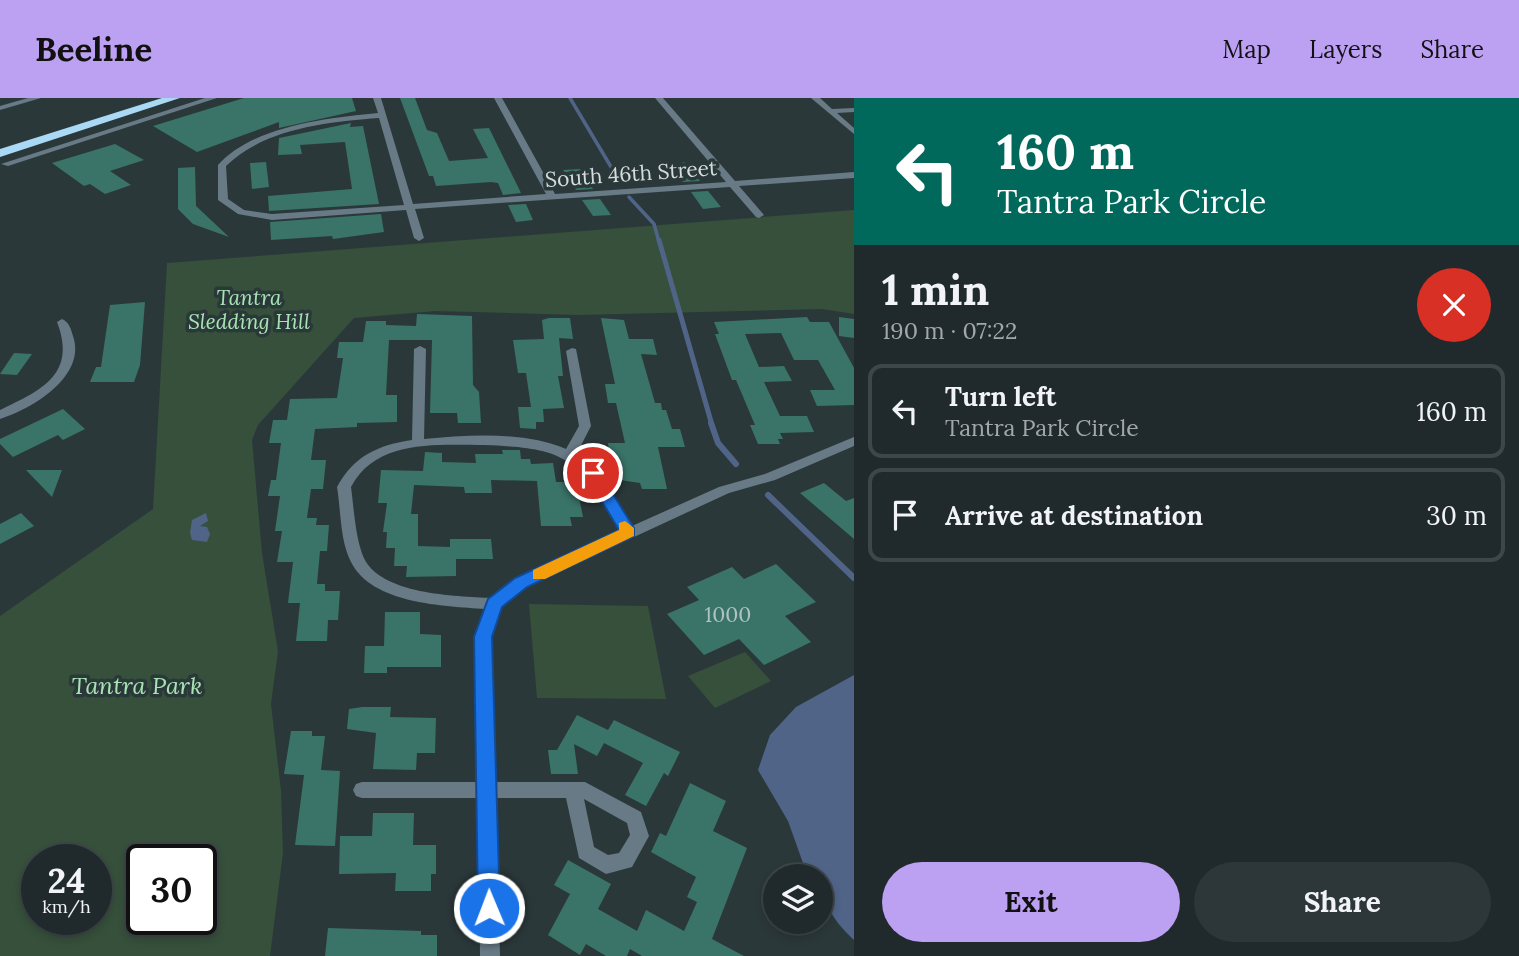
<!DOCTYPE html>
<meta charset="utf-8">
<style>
:root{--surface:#202a2c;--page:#2d3638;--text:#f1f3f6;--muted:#a2a7a9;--line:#3d4648;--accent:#bca0f2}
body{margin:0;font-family:Lora,serif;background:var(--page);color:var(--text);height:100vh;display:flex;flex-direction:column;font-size:26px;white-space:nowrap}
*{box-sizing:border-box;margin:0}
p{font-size:23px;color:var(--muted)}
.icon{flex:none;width:38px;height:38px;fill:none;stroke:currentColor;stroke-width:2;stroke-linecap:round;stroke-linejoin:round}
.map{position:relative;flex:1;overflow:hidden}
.details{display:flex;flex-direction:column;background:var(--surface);width:665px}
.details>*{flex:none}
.top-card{background:#00695c;color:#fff;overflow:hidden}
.buttons{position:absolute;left:763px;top:766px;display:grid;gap:14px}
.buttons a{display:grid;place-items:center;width:70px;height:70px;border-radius:50%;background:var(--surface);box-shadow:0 4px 10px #0003,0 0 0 2px var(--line);font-size:35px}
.speed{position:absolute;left:21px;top:746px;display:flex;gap:14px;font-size:35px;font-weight:700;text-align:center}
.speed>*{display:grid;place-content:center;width:91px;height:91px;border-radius:50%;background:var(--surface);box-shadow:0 4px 10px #0003,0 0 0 2px var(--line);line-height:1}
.speed small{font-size:18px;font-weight:400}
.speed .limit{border:4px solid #111;border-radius:10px;background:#fff;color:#111}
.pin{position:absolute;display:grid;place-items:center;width:60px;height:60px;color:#fff;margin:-30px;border:4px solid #fff;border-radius:50%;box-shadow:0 2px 7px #0007}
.me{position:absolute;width:77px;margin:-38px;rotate:359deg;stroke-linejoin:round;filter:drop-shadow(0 0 5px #0008)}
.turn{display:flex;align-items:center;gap:24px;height:147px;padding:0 28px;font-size:32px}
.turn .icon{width:91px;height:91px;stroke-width:2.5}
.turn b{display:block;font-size:49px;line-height:60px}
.round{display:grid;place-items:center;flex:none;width:74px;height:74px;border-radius:37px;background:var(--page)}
.head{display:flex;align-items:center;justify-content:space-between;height:119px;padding:0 28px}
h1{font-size:42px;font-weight:700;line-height:52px}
.button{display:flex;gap:14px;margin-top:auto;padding:14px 28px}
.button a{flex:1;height:80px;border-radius:42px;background:var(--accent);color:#111;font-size:28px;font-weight:700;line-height:80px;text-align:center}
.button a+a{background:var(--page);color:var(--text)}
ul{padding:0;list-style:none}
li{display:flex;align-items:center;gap:21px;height:94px;margin:0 14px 10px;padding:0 14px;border:4px solid var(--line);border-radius:14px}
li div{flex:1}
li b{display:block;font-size:26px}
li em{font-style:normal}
header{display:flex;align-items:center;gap:42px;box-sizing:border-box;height:98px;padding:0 35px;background:var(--accent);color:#111}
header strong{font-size:33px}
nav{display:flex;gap:38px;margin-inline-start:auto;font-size:24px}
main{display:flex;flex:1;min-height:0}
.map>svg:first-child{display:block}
</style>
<header>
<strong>Beeline</strong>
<nav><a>Map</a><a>Layers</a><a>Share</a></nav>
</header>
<main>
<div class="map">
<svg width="854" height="858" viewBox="0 0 854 858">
<rect width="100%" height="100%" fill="#2b383a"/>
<g fill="#36503b" fill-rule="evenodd">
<path d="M854,112V216L822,211L579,217L436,213L354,220L258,327L252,342L262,455L278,553L271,606L281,693L283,755L270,858H0V518L153,411L167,165ZM37,761H96V821H37ZM142,761H201V821H142Z"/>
<path d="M529,506L648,508L666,601L537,600Z"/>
<path d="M745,554L771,583L715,610L688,578Z"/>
</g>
<g fill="#506488">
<path d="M206,415L208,423L200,428L207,429L210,436L207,444L192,442L190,435L192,422Z"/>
<path d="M854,577V842C835,824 821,805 821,779H808L788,723L758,672L770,637L796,609Z"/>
</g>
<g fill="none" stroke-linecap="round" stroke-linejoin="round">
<g stroke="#506488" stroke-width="3.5">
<path d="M570,0L620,84"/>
<path d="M629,99L654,126L659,144"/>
</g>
<path stroke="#506488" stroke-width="5" d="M659,142L712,327"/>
<g stroke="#506488" stroke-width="6">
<path d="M711,325L718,345L736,366"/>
<path d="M768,397L854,480"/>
</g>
</g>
<g fill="#3a7367">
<path d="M244,0H352L356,13L279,30V24L197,54L153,28Z"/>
<path d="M400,0H415L427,32L437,35L449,63L488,60L473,31L489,30L521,95L503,97L498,85L491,84L436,88L433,78H429Z"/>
<path d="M351,25L350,29L363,28L379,106L269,113L268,98L352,91L345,44L300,47L302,56L278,57L279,40Z"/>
<path d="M115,46L144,62L110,73L131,87L105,96L90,86L84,88L52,65Z"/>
<path d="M266,64L269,89L252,91L250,65Z"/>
<path d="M684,64L700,83L683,84L673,73Z"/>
<path d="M195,69L196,108L229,139L193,126L178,111V70Z"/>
<path d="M580,71L593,91L576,92L563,72Z"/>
<path d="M708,93L721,109L703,111L691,94Z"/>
<path d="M600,101L611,117L593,118L582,102Z"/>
<path d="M526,106L533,122L516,124L508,107Z"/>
<path d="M381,116L384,134L333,141L332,138L271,142L270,124Z"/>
<path d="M145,204L140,267L134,284H90L96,269H101L110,207Z"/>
<path d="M417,216L472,218L473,287L479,294L481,325H458L457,315H430L432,242H389L386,297H397V324L357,325V329L315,331L311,362H326L323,391H311L307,420H317L316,427H329L327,453H320L317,486H325V493H340L338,522H328L327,543H296L300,505H288L293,464H277L282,433H275L280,398H268L271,382H276L281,345H269L273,322H287L290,301L337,300L343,260H337L339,244H363L366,223H386V227L416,228Z"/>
<path d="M807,219L810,224H829L854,270V307L817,308L810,292H835L818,262H794L781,235L745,236L759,269L784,268L792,283L764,284L780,318H807L814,334L780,335L783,341H778L780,346H758L750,327H755L736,282H732L715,236H719L714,224Z"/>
<path d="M839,219L854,221V240L839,238Z"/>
<path d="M549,220H570L573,241L559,240L563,278H558L564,310L543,311L544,324H536V331L520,330L518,309H531L526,275H518L513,242L544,241L542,222Z"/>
<path d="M601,220L624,222L629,241H653L657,257L641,256L655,305H661L662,312H666L672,331H680L685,349H658L667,391H642L640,385L613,381L608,345H625L616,305H608L605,286H615Z"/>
<path d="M14,255L32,256L17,277L0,276Z"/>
<path d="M63,311L85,331L63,342L58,337L13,359L0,346V341Z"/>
<path d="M502,352H520L521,361H530L531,366L553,365L556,384H576L583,419H570L572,428H541L537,383L491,382L492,395H465L464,389L414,387L411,416H418V448L450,449V441H491L493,461H456V478L406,479L407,468H394L395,450H386L387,434H383L387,405H378L381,372L423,373L425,354L442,355V364L476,365L475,356H503Z"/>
<path d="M26,372H62L52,399Z"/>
<path d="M824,385L846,403L854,400V441L800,395Z"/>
<path d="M21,415L34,428L0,446V426Z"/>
<path d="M776,466L816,504L785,518L811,544L764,567L739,541L704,557L667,516L699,502L687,489L732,469L744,481Z"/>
<path d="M385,514H420V536L441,537V569H387V575H364L365,548H384Z"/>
<path d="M362,609H391L390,619L436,620L435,655H417L416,672L373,671L376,635L347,631L349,611Z"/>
<path d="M577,617L608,632L614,622L680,654L668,678L664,675L646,708L625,697L643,665L604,645L597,658L574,646L578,676H551L548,652H557Z"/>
<path d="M291,633H312V638H325L321,672L340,673L335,748L295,747L304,677L284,676Z"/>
<path d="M690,685L726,703L713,733L747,750L712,841L744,858H642L630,851L627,858H606L586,846L580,857L548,837L570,796L554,787L568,762L611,786L598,811L637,833L646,812L684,833L697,804L687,799L696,779L651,754L660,735L666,738Z"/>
<path d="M373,715H414L413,747H436V776H431V793H395L396,775L339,776L340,738H372Z"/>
<path d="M328,830L421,833V837H437V858H325Z"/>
</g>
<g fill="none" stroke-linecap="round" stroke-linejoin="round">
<g fill="#677a86" fill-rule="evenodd">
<path d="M28,0H41L0,12V8Z"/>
<path d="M205,0H217L8,68L1,66Z"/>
<path d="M373,0H381L413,106L546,96L494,0H502L555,96L726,84L655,0H663L735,83L854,74V80L739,88L764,117L759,120L756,119L730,89L415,111L424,140L419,143L414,140L406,112L272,122L238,116L218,102V67C253,28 327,20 378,15ZM379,20L404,107L272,116L244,112L228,101L226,68C265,30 328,24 379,20Z"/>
<path d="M811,0H820L832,11L854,10V14L837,15L854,30V36Z"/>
<path d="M62,221C69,224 71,231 73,238C87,278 32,311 0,321V312C42,292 77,276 57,224Z"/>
<path d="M420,248L426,251L424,341C469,337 524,333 566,351L579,328L566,253L572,250L576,251L591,328L576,357L599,376L632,428L719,389L765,376L854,339V348L775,382L729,395L526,489L501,509L491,539L495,684H585L641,714L649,738L632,769L606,776L579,760L566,700H496L500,858H480L478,700H362L356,698L353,692L356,686L362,684H477L475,539L485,511C444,508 372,506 351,464C340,443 341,413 337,389C354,358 378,347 412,342L414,251ZM484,347C570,350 577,361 621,433L516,481L491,500C456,498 379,497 363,458C355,437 354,411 351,389C376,341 437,347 484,347ZM584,701L627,725L630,737L619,755L608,757L594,749Z"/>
</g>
<path fill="#a9d9f5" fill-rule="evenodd" d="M162,0H180L0,59V51Z"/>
</g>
<path fill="#1a73e8" stroke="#114b97" stroke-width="2" d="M593,370L598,372L634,430V438L527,489L502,509L492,539L500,810L497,818L489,821L481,818L478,810L474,539L488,501L515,480L619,432L585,375Z"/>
<path fill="#f59e0b" d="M625,423L634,430V438L545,481H533V472L619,432V425Z"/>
<g text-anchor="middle" stroke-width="7" stroke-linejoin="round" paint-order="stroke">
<g font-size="21" fill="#d4dcdd" stroke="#2b383a">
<text transform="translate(631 76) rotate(-4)" y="7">South 46th Street</text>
</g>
<g font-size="21" font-style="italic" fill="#a6e4b2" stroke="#2b383a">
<text x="249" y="207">Tantra<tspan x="249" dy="24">Sledding Hill</tspan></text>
</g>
<g font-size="21" fill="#aec2c0">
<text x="728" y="524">1000</text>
</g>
<g font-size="24" font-style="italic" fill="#a6e4b2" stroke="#2b383a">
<text x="137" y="596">Tantra Park</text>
</g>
</g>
</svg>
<div class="buttons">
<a><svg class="icon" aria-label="layers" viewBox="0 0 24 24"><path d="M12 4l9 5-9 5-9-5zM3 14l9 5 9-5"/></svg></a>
</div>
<div class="speed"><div>24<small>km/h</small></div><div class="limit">30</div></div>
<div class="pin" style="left:593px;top:375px;background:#d93025"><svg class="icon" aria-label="arrive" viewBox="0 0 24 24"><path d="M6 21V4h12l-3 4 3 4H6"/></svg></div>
<svg class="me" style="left:489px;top:810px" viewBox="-20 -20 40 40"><circle r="17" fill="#1a73e8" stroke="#fff" stroke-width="3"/><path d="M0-11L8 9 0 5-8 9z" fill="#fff"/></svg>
</div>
<section class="details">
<div class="top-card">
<div class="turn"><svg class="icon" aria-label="left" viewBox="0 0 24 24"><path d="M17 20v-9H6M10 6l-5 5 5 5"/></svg><div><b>160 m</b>Tantra Park Circle</div></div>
</div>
<div class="head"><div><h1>1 min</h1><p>190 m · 07:22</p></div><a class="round" style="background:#d93025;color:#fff"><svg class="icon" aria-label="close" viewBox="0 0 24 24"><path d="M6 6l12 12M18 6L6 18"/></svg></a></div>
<ul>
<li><svg class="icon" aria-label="left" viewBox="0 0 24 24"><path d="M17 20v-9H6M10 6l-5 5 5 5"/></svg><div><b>Turn left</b><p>Tantra Park Circle</p></div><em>160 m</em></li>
<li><svg class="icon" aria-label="arrive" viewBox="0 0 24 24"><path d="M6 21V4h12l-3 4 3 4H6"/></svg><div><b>Arrive at destination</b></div><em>30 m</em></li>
</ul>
<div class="button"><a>Exit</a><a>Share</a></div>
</section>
</main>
